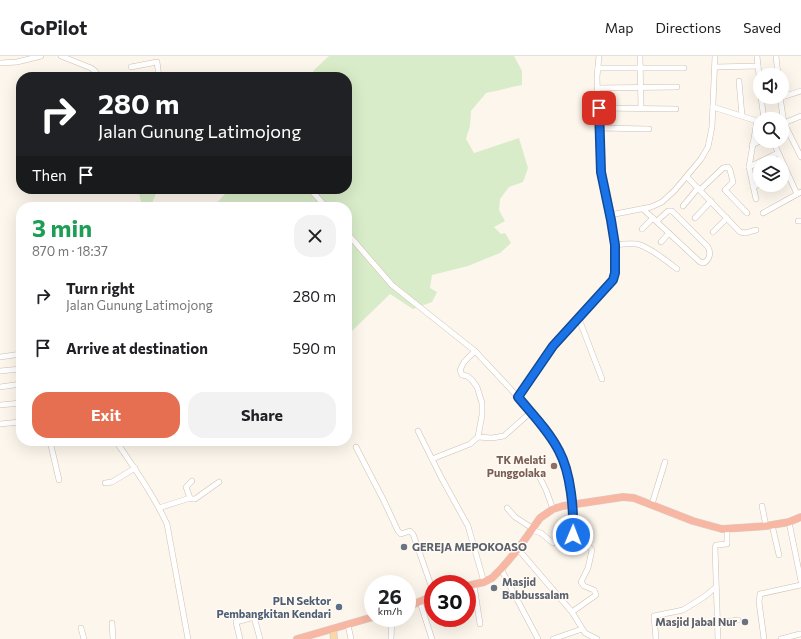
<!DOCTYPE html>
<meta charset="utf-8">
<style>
:root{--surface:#fff;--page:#f2f2f2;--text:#202124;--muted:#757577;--line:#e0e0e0;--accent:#e76f51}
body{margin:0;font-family:Commissioner,sans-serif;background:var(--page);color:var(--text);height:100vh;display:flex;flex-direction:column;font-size:15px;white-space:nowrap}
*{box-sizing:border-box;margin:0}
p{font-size:13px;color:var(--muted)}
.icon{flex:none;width:22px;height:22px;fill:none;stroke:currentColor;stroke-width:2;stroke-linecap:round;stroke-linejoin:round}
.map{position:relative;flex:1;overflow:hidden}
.sheet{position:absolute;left:16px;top:146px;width:336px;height:244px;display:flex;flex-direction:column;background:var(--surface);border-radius:16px;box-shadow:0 4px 16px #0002}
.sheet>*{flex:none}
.banner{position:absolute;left:16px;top:16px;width:336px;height:122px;border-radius:16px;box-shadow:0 4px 16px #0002;background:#202124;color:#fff;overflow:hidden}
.fabs{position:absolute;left:753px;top:12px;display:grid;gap:8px}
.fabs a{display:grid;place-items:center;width:36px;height:36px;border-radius:50%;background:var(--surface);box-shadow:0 4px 16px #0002;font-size:20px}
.speed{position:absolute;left:364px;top:519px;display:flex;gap:8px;font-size:20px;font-weight:700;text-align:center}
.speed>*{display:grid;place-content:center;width:52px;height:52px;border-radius:50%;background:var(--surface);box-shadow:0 4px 16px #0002;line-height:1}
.speed small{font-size:10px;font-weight:400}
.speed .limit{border:6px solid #d22;background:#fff;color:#111}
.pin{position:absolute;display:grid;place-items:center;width:34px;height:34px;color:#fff;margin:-17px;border-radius:8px;box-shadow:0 2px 6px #0006}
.me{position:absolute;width:44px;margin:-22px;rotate:1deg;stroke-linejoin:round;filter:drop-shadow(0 0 3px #0008)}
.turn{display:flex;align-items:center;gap:14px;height:84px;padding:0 16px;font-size:18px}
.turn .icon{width:52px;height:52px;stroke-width:2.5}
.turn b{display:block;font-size:28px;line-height:34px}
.then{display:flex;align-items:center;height:38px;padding:0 16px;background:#0003;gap:8px;font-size:15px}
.round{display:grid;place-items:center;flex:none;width:42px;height:42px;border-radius:16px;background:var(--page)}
.summary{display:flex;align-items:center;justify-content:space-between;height:68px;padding:0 16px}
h1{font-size:24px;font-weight:700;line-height:30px;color:#1e9e55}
.cta{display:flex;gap:8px;margin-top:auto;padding:8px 16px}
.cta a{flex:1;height:46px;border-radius:16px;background:var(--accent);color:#fff;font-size:16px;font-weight:700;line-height:46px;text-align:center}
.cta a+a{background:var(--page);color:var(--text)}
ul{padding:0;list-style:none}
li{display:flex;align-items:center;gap:12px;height:52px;padding:0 16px}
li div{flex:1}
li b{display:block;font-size:15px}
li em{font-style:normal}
header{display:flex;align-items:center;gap:24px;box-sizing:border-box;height:56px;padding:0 20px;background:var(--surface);border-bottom:1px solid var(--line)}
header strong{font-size:19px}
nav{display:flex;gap:22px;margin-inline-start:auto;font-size:14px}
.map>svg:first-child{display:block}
</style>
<header>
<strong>GoPilot</strong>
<nav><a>Map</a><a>Directions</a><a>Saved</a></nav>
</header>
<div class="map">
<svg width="801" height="583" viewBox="0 0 801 583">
<rect width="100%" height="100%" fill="#fdf6ec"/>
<g fill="#d8ecc9">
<path d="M329,0H514L522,15V29C510,31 498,35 486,37L471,55L470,70L466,83L474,97L519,82L528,112L523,126L509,131L500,143L499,154L505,165L494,171L501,178L505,177L511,187L500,197L468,210L432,219L430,232L437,236L432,246L413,253L390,238L353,274L347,277V151H213L225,138L224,133H347V21H310L314,14Z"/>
<path d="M138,133H158L151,149L144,151L141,146Z"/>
</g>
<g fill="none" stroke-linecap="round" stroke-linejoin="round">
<g stroke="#d1beb0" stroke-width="6">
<g id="minor">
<path d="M61,0L91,12L95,15L99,21"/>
<path d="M640,0L641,52"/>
<path d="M757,0L760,29"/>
<path d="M776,0L778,19"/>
<path d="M0,7L17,6L41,0"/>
<path d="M131,11L157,6L159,21"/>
<path d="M715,11L758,10"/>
<path d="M598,12H684"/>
<path d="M739,25L742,60"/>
<path d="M598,32L677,31"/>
<path d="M761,41L764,63"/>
<path d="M780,41L784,67L801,60"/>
<path d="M782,41L801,35"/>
<path d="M713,51L760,66"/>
<path d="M599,52L676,53"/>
<path d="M757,65L749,111L778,97"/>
<path d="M782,68L784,67L801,101"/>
<path d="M599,72L649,73"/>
<path d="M773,85L797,138"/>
<path d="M752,89L760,85"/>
<path d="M749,111L756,143"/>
<path d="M687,121L740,176L745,177L756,174"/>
<path d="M753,131L760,128"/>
<path d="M310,133L326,151"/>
<path d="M700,134L723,112L728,111L730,114L733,126L725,134L747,157"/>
<path d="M683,150L698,132"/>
<path d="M643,153L700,206L704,207C710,203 711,197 708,191L672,155H668L657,165"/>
<path d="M763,157L801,136"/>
<path d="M610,159L651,151L662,146L675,134L701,103L708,91L712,71L715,0"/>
<path d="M695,162L711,145"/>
<path d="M798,165H801"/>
<path d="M642,173L653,162"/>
<path d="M713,176L727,162"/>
<path d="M347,177L392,229L475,295L518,341L544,373L559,394L564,407L573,448V482C579,488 588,487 592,494L588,512L581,526L584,530L594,534L596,539L572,556"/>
<path d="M661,186L669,177"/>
<path d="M615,189C622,188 630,187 637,188C649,191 667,205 677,213"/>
<path d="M579,263L602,323"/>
<path d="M0,301L21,298"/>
<path d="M0,315L21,313"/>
<path d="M0,331L21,328"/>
<path d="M518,341L553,290L613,224L615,217V189L611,164L601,116L599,98L597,21L599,0"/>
<path d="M0,349L21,347"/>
<path d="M0,368L20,366L21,363"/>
<path d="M418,375L441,421L468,470L484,526"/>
<path d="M478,381L492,382L504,380L531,356"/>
<path d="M50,385L59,424"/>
<path d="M116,385C134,412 153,438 167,468L188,583"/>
<path d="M356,391L384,445L398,475L401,478L410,475L413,478L433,535"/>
<path d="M432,403L470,388L478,381L482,359V347L477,331L472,324L467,320L462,319L460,314L464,306L475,295"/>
<path d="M538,418L546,434L553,453"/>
<path d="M105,427L112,426L135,412"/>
<path d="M190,442L186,431L192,425"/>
<path d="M652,448L665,406"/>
<path d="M762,450L766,470"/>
<path d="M159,452L190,442L192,443H195L219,426"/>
<path d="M507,452L515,461L532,472"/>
<path d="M789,466L801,525"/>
<path d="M772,469L779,499"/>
<path d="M531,474L541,477L553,487"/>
<path d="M518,493L572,556L585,577L597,583"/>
<path d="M501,513L538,583"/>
<path d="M474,529L480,568"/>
<path d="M420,546L432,583"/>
<path d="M254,561L260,583"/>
<path d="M112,567L113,583"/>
<path d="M717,567L738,564"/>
<path d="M348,569L351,583"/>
<path d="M81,572L84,583"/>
<path d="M240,583L236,566L258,560"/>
<path d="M391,583L392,562"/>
<path d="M553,583L582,573"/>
<path d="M656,583L654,560L683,554L704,541L716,531"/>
<path d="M718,583L715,491L716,489L727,488V473"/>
<path d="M764,583L759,546L760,538L801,529"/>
<path d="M781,583L800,578"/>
</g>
</g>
<g stroke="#dad1cd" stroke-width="8">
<path id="major" d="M333,573L334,583"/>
</g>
<g stroke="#dad1cd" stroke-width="8">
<g id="highway">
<path d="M467,530L484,526L492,522L501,513L518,493L540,462L553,453L563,450L623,441L634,442L693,465L722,473L766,470L789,466L801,461"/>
<path d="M407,551L433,540"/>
<path d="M297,583L373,561"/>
</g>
</g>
<use href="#minor" stroke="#fff" stroke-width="5"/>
<use href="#major" stroke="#fbd9a5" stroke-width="6"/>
<use href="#highway" stroke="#f7b7a3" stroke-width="7"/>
</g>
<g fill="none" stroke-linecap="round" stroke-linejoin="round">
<g stroke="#114b97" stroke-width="10">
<path id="route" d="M573,479C574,455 571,417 559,395C549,375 532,358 518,341L553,290L613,224L615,217V189L611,164L601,116L599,52"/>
</g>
<use href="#route" stroke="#1a73e8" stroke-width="7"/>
</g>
<circle fill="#8d6e63" stroke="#fffaf3" stroke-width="1.5" cx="554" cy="410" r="4"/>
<g fill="#6b7280" stroke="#fffaf3" stroke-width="1.5">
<circle cx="404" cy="491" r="4"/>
<circle cx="494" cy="532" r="4"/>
<circle cx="745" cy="566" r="4"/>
</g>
<circle fill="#5c6f8a" stroke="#fffaf3" stroke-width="1.5" cx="339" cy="551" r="4"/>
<g text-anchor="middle" stroke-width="3" stroke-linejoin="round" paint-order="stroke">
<g font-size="11" font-weight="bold" fill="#785e54" stroke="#fffaf3" text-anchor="end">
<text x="546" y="408">TK Melati<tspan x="546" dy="13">Punggolaka</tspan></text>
</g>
<g font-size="11" font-weight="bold" fill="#5b616d" stroke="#fffaf3" text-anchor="start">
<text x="412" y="495">GEREJA MEPOKOASO</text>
<text x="502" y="530">Masjid<tspan x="502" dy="13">Babbussalam</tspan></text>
<text x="737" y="570" text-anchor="end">Masjid Jabal Nur</text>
</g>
<g font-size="11" font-weight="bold" fill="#4e5e75" stroke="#fffaf3" text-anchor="end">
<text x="331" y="549">PLN Sektor<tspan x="331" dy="13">Pembangkitan Kendari</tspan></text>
</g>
</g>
</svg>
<div class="fabs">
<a><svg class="icon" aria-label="sound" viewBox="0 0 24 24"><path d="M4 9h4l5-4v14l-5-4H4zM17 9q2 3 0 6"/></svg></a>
<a><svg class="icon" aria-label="search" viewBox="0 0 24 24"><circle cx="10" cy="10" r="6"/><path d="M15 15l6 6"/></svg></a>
<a><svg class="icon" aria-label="layers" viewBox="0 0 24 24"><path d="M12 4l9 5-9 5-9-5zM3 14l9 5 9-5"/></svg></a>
</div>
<div class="speed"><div>26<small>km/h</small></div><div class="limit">30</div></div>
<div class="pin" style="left:599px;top:52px;background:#d93025"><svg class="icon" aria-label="arrive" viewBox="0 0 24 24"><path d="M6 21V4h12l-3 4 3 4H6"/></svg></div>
<svg class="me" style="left:573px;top:479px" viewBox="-20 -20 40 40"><circle r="17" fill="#1a73e8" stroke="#fff" stroke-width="3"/><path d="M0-11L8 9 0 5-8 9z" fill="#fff"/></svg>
<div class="banner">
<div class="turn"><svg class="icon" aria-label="right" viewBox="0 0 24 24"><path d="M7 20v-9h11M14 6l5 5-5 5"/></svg><div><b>280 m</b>Jalan Gunung Latimojong</div></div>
<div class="then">Then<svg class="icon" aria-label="arrive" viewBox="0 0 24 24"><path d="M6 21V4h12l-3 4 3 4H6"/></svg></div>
</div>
<section class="sheet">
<div class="summary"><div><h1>3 min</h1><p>870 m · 18:37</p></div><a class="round"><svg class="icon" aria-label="close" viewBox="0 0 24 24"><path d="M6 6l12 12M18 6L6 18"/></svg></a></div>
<ul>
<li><svg class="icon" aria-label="right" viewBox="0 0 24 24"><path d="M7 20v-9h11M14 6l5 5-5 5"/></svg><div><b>Turn right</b><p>Jalan Gunung Latimojong</p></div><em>280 m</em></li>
<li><svg class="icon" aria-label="arrive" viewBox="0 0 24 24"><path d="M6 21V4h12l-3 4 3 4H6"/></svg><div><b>Arrive at destination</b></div><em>590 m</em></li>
</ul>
<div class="cta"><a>Exit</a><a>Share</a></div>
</section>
</div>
